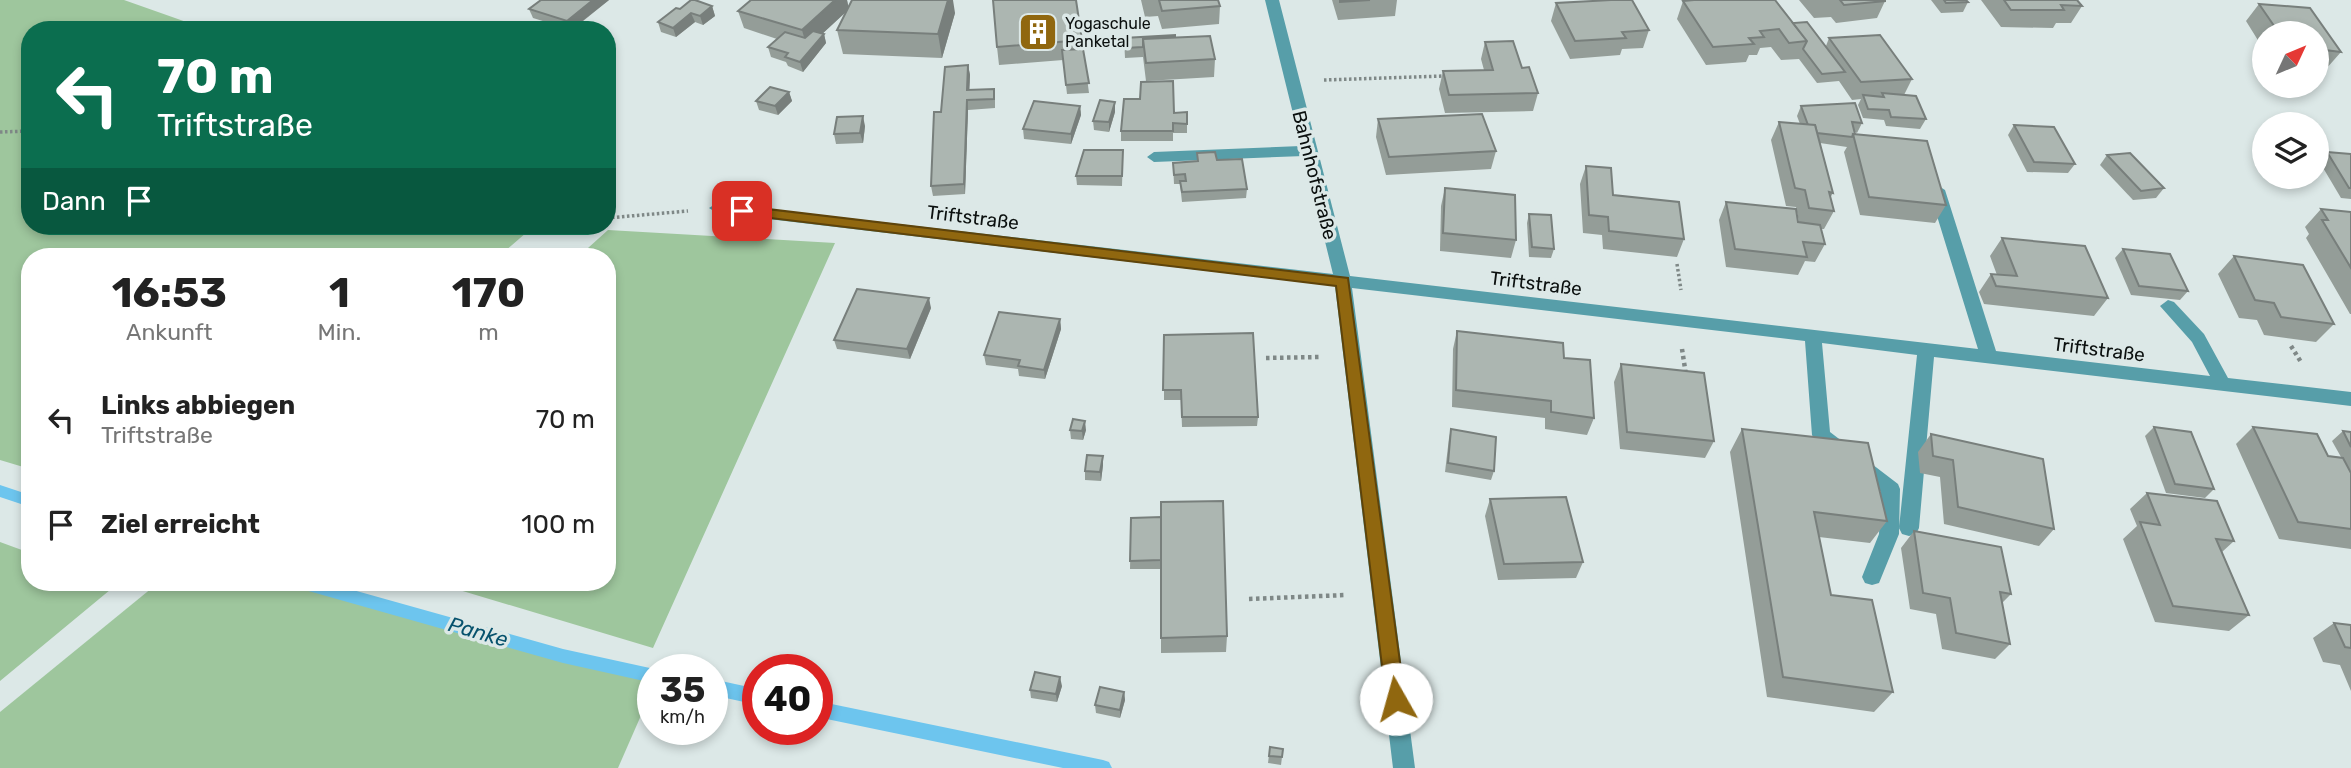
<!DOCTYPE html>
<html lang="de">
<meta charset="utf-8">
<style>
:root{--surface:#fff;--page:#f2f2f2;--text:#222;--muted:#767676}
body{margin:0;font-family:Rubik,sans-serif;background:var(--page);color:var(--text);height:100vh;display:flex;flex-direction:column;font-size:26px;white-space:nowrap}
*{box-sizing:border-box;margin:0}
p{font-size:23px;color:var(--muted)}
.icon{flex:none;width:38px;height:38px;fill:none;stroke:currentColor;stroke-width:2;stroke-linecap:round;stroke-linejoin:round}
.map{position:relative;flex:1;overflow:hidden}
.sheet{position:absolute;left:21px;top:248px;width:595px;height:343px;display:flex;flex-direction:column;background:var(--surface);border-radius:28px;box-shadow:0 4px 10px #0003}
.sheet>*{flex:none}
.hud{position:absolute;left:21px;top:21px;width:595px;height:214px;border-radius:28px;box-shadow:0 4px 10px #0003;background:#0b6e4f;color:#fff;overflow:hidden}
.needle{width:46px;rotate:46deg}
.fabs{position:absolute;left:2252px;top:21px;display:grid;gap:14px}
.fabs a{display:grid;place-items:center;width:77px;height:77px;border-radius:50%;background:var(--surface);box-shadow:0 4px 10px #0003;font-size:35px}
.speed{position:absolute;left:637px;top:654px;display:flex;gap:14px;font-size:35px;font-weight:700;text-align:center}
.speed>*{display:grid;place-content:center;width:91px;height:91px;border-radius:50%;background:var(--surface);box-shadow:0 4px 10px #0003;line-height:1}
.speed small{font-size:18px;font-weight:400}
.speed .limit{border:10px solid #d22;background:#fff;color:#111}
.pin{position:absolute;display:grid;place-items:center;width:60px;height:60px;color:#fff;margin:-30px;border-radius:14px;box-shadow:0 4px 10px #0006}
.me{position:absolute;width:77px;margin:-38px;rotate:353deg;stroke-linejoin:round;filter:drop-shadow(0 0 5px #0008)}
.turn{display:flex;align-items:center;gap:24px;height:147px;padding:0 21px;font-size:32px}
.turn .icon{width:91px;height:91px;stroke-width:2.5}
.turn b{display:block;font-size:49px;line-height:60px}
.then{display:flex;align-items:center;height:66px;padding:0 21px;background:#0003;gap:14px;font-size:26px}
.eta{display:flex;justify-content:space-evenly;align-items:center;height:119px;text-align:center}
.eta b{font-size:42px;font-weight:700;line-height:49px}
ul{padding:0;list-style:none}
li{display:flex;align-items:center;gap:21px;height:105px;padding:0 21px}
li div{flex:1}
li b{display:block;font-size:26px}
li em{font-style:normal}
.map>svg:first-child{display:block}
</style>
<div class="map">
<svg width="2351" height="768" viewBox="0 0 2351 768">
<rect width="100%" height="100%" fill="#dce8e7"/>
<g fill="#9ec69d">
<path d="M0,0H124L209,30H30V226H534L498,257H30V469L0,460Z"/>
<path d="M608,230L835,243L653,648L436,583H607V257H578Z"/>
<path d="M0,542L30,553V583L116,585L0,681Z"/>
<path d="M158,583H312L653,675V688L618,768H0V712Z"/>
</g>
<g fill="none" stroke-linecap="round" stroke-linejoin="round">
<g fill="#6dc5ee" fill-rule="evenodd">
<path d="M0,485L30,495V507L0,497Z"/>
<path d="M297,583H328L563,649L659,670H653V683L563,663L305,590L299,588Z"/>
<path d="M712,679L758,689V705L712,695Z"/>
<path d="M817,701L1103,760L1109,762L1112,768H1063L817,717Z"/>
</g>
<g stroke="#7f8887" stroke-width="3.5" stroke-dasharray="2.5 2.5" stroke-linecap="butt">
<path d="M1324,80L1445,76"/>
<path d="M0,132L30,131"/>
<path d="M607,218L688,211"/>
<path d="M440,226H513"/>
<path d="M1677,264L1681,290"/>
</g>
<g stroke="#7f8887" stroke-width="4.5" stroke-dasharray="3.5 3.5" stroke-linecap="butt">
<path d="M2291,346L2301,362"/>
<path d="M1682,349L1686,375"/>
<path d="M1266,358L1320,357"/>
<path d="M1249,599L1346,595"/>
</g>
<path fill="#579ea9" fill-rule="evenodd" d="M1265,0H1279L1350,276L1978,349L1929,190L1937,185L1945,190L1996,351L2210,376L2192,342L2160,306L2168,300L2174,302L2204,334L2228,378L2351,392V406L1934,357L1919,528L1916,534L1909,536L1902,534L1899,528L1917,355L1822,343L1830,432L1898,484L1900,489L1899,534L1879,583L1872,585L1865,583L1862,577L1879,534L1881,492L1815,440L1812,435L1805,341L1352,288L1415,768H1393L1335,286L717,213L709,208L717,203L1333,274L1304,156L1154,162L1147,157L1154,152L1301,146Z"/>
</g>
<g fill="#949d98">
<path d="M541,0H609L572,30L533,18L529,9Z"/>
<path d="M751,0H847L848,7L955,13L942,58L843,54L837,30L846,12L822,34H824L826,43L803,72L788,66L786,62L771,57L768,47L777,39L744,28L738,11Z"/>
<path d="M1141,0H1218L1220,6L1219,24L1162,29L1158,16L1145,17Z"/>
<path d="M1332,0H1397L1395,16L1338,20Z"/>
<path d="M1799,0H1885V1L1877,18L1836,23L1831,17L1814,18Z"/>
<path d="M1931,0H1966L1968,2L1963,12L1941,13Z"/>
<path d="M1981,0H2077L2082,6L2071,23H2056L2053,28L2001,27Z"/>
<path d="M1683,1L1793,23L1826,46L1829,38L1912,79L1904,95L1926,119L1920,129L1886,126L1884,120L1863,118L1858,105L1861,99L1852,100L1839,81L1817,83L1799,59L1781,60L1771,47L1760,48L1757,55H1749L1746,62L1706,65L1677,19Z"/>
<path d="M1556,3L1649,30L1643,48L1622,49L1620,55L1570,59L1551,21Z"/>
<path d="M2259,4L2310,8L2341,52L2326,69H2317V33H2264V50L2246,21Z"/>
<path d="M712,6L715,16L703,25L695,22L676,37L661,32L658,22Z"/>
<path d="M1175,37L1215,59L1214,77L1146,81L1143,57L1125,58L1124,38Z"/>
<path d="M1082,40L1089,93L1067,94L1063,60L999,65L997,47Z"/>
<path d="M1485,42L1522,68L1538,93L1533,111L1445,113L1439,89L1443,71L1484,70L1481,59Z"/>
<path d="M968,65L970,75L969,90L995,98V108L968,110L965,194L933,196L931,186L941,112Z"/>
<path d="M789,92L792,101L778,115L759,110L756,101Z"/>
<path d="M1115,102V112L1109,132L1094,130L1093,121Z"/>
<path d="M1080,106L1081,115L1071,144L1024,139L1023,129Z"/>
<path d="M1801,106L1862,123L1857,133L1855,132V134L1946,205L1935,223L1860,215L1844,152L1847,147L1820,143L1833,193L1830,198L1834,211L1824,229H1821L1825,244L1815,262L1805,261L1798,275L1726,267L1719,220L1726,202L1799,222L1796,207L1786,206L1771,140L1779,122L1800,124L1797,116Z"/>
<path d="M1174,113L1187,122V133H1173V141H1121V131Z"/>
<path d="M1378,119L1496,151L1491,169L1386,175L1376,137Z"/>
<path d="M2014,125L2075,164L2068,173L2027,172L2008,135Z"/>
<path d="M865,126L863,143L836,144L834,134Z"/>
<path d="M1123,150L1122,186L1077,185L1076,176Z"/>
<path d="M2327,152L2351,154V199L2341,198L2319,161Z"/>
<path d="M1197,153L1217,160L1247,189L1246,198L1182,202L1180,184H1174L1173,163L1197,162Z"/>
<path d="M2107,155L2164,188L2156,198L2133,200L2100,165Z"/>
<path d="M1586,166L1613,195L1684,239L1677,257L1603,249L1602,235L1583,233L1580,184Z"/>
<path d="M1445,188L1516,240L1511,258L1440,251L1441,206Z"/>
<path d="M2321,209L2351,212V314H2350L2306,238L2309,234L2305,227Z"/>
<path d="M1529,214L1554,249L1551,258L1529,257L1527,223Z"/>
<path d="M2002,238L2108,298L2094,316L1984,304L1979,292L1991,274L1997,275L1990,256Z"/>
<path d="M2123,249L2188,291L2180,300L2131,295L2115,258Z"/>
<path d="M2234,256L2334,324L2316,342L2264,335L2257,320L2239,318L2218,274Z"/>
<path d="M931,308L910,359L837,349L834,340Z"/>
<path d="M1060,319L1061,329L1045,379L1019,376L1018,369L986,365L984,355Z"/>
<path d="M1457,331L1594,418L1587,435L1545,429V418L1452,407L1453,349Z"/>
<path d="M1164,335L1258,417L1257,426L1182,427L1181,400H1164Z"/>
<path d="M1621,364L1714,441L1705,458L1620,449L1614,382Z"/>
<path d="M2154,427L2214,489L2205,498L2166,493L2145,436Z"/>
<path d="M2253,427L2328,456L2341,457L2332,441L2343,431L2351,432V549L2279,539L2236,444Z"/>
<path d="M1451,429L1494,471L1491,480L1445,472L1449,438Z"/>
<path d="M1742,429L1887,521L1870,543L1819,537L1831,595L1893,692L1874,712L1767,697L1730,452Z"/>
<path d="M1070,430H1086L1083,440L1071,439Z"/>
<path d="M1931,434L2054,529L2039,546L1944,524L1940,477L1920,473L1918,452Z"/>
<path d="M1103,456V465L1101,481L1085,480V471Z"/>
<path d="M2147,493L2234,541L2222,552L2249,615L2229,631L2155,622L2123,539L2137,526L2130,509Z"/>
<path d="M1490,499L1583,562L1576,578L1498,580L1485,516Z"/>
<path d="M1131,518L1227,636L1226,652L1161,653V569H1130Z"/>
<path d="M1914,531L2011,594L2002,603L2010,644L1995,659L1942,649L1936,614L1910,609L1901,548Z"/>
<path d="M2334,623L2351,625V691L2340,665L2323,662L2313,638Z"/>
<path d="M1062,686L1057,702L1031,698L1030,690Z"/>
<path d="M1124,692L1125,700L1120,718L1096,713L1095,705Z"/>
<path d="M1270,747L1283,749L1281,765L1268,763Z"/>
</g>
<g fill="#787f7c">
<path d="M593,0H609L571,30L567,21Z"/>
<path d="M835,0H847L849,9L807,48L802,30Z"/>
<path d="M948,0H953L955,13L942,58L938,34Z"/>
<path d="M712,6L715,16L703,25L700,16Z"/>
<path d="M691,13L695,22L676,37L673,28Z"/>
<path d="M824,34L826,43L803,72L800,62Z"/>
<path d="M968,65L970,75L969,100L967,90Z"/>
<path d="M789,92L792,101L778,115L775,106Z"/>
<path d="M967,100L968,110L965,194L964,184Z"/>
<path d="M1115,102V112L1109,132V122Z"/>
<path d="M1080,106L1081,115L1071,144V134Z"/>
<path d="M863,116L865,126L863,143L860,133Z"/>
<path d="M929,298L931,308L910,359L907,349Z"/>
<path d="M1060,319L1061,329L1045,379L1044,370Z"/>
<path d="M1085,421L1086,430L1083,440L1082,431Z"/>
<path d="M1103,456V465L1101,481L1100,472Z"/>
<path d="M1060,677L1062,686L1057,702L1056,694Z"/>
<path d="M1124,692L1125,700L1120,718V710Z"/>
</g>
<g fill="#acb6b1" stroke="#787f7c" stroke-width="2">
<path d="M541,0H593L567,21L529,9Z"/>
<path d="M691,0H695L712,6L700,16L691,13L673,28L658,22L676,8L680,9Z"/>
<path d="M751,0H835L802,30L738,11Z"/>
<path d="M852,0H948L938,34L837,30Z"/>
<path d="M993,0H1076L1082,40L997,47Z"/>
<path d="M1159,0H1218L1220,6L1162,11Z"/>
<path d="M1340,0H1370L1340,2Z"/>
<path d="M1611,0H1632L1649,30L1622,32L1626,38L1575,41L1556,3Z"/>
<path d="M1694,0H1775L1807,41L1789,43L1779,29L1760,31L1764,37L1749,38L1754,44L1713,47L1683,1Z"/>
<path d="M1840,0H1885V1L1844,5Z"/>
<path d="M1944,0H1966L1968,2L1946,3Z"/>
<path d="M2004,0H2077L2082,6L2061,5L2064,10H2011Z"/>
<path d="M2259,4L2310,8L2341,52L2317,49V33H2279Z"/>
<path d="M1807,22L1845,72L1822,74L1803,49L1807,41L1793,23Z"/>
<path d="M813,31L824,34L800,62L785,57L788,53L768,47L785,32L805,38Z"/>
<path d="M1175,35V37L1143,39V47L1125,48L1124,38Z"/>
<path d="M1880,35L1912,79L1861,82L1829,38Z"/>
<path d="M1210,36L1215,59L1146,63L1143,39Z"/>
<path d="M1513,41L1522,68L1529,67L1538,93L1449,95L1443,71L1493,70L1485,42Z"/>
<path d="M1083,49L1089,83L1066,85L1062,50Z"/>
<path d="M968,65L967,90L994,89V99L967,100L964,184L931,186L934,112H941L945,67Z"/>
<path d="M1173,81L1174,113L1187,112V124L1173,123V131H1121L1124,99H1140L1141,82Z"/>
<path d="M770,87L789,92L775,106L756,101Z"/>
<path d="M1882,93L1916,96L1926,119L1891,117L1889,110L1868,109L1863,95L1884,97Z"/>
<path d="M1100,100L1115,102L1109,122L1093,121Z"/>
<path d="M1034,101L1080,106L1071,134L1023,129Z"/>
<path d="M1855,103L1862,123L1852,122L1855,134H1853L1852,137L1817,133L1815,125H1808L1801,106Z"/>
<path d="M1482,114L1496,151L1389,157L1378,119Z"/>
<path d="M863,116L860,133L834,134L837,117Z"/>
<path d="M1779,122L1815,125L1833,193L1829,192L1834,211L1809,208L1805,190L1795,188Z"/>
<path d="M2014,125L2054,127L2075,164L2034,162Z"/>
<path d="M1853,134L1927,141L1946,205L1869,197Z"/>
<path d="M1084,150H1123L1122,176H1076Z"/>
<path d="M1215,152L1217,160L1242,159L1247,189L1182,192L1180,181H1186L1185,174L1174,175L1173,163L1198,161L1197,153Z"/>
<path d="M2327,152L2351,154V188H2349Z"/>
<path d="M2130,153L2164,188L2141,191L2107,155Z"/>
<path d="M1586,166L1611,168L1613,195L1679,202L1684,239L1609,231L1608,217L1589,215Z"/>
<path d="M1445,188L1515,195L1516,240L1443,233Z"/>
<path d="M1726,202L1796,209L1798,222L1820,225L1825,244L1803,242L1807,257L1735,249Z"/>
<path d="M2321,209L2351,212V268L2322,220H2328Z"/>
<path d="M1529,214L1551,215L1554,249L1532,247Z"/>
<path d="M2002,238L2085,246L2108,298L1996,286L1991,274L2017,276Z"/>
<path d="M2123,249L2170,254L2188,291L2139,286Z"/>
<path d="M2234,256L2303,265L2334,324L2281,317L2274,303L2255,300Z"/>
<path d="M857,289L929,298L907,349L834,340Z"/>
<path d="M999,312L1060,319L1044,370L1018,366L1020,360L984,355Z"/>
<path d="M1457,331L1563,343L1564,358L1590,360L1594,418L1551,412V401L1456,390Z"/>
<path d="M1253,333L1258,417H1182L1181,390H1163L1164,335Z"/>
<path d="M1621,364L1704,373L1714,441L1627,432Z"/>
<path d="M1073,419L1085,421L1082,431L1070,430Z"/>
<path d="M2154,427L2191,432L2214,489L2175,484Z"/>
<path d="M2253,427L2317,434L2328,456L2343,458L2351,473V529L2298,522Z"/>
<path d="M1451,429L1496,437L1494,471L1448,463Z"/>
<path d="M1742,429L1868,443L1887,521L1814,512L1831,595L1872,600L1893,692L1783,677Z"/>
<path d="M2343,431L2351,432V447Z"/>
<path d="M1931,434L2043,459L2054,529L1958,507L1953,460L1933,456Z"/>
<path d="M1087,455L1103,456L1100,472L1085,471Z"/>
<path d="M2147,493L2217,501L2234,541L2216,539L2249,615L2173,606L2140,522L2160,525Z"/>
<path d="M1566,497L1583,562L1504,564L1490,499Z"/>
<path d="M1223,501L1227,636L1161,638V502Z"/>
<path d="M1161,517V560L1130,561L1131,518Z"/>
<path d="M1914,531L2001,547L2011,594L2000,592L2010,644L1956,633L1950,598L1923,593Z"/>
<path d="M2334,623L2351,625V648L2345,647Z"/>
<path d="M1035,672L1060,677L1056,694L1030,690Z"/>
<path d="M1100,687L1124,692L1120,710L1095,705Z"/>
<path d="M1270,747L1283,749L1282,757L1269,756Z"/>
</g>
<path fill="#90670f" stroke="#5e430a" stroke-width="2" d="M742,206L1348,278L1405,699L1403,706L1396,708L1389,706L1386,699L1336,286L737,214L735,211Z"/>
<defs>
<g id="building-square" transform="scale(2.0125)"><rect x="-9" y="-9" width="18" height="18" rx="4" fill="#90670f" stroke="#dce8e7"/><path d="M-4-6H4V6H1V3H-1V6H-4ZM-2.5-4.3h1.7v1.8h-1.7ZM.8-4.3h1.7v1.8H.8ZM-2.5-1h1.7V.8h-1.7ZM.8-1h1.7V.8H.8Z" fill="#fff"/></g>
</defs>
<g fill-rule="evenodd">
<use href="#building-square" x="1038" y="32"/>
</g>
<g text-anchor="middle" stroke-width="7" stroke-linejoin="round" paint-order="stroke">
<g font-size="16" fill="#0b100f" stroke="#dce8e7" text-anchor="start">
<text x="1065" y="29">Yogaschule<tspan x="1065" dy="18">Panketal</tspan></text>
</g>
<g font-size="19" fill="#0b100f" stroke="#dce8e7">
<text transform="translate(1315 175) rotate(76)" y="7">Bahnhofstraße</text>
<text transform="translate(973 217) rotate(7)" y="7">Triftstraße</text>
<text transform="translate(1536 283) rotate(7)" y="7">Triftstraße</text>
<text transform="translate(2099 349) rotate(7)" y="7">Triftstraße</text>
</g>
<g font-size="21" font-style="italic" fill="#07526d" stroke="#dce8e7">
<text transform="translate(478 632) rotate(16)" y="7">Panke</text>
</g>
</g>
</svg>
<div class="fabs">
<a><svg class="needle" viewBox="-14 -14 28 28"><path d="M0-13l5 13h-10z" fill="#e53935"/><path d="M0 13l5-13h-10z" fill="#767676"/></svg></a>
<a><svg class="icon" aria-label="layers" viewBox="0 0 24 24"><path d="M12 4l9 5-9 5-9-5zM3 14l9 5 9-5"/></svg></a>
</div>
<div class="speed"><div>35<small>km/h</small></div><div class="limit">40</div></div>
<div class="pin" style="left:742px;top:211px;background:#d93025"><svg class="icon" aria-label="arrive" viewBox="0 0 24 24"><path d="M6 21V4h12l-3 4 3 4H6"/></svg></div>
<svg class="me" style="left:1396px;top:699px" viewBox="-20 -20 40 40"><circle r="19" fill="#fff"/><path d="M0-13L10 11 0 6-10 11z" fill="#90670f"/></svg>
<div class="hud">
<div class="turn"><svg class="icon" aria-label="left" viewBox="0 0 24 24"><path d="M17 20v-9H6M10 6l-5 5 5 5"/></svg><div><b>70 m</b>Triftstraße</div></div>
<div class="then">Dann<svg class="icon" aria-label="arrive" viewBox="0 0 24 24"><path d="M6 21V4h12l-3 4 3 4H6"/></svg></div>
</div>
<section class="sheet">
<div class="eta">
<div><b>16:53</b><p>Ankunft</p></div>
<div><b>1</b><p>Min.</p></div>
<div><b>170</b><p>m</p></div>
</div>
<ul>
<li><svg class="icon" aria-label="left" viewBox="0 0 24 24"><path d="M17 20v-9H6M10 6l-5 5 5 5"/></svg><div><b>Links abbiegen</b><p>Triftstraße</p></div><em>70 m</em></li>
<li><svg class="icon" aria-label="arrive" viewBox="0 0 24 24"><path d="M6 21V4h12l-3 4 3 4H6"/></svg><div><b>Ziel erreicht</b></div><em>100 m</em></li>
</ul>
</section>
</div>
